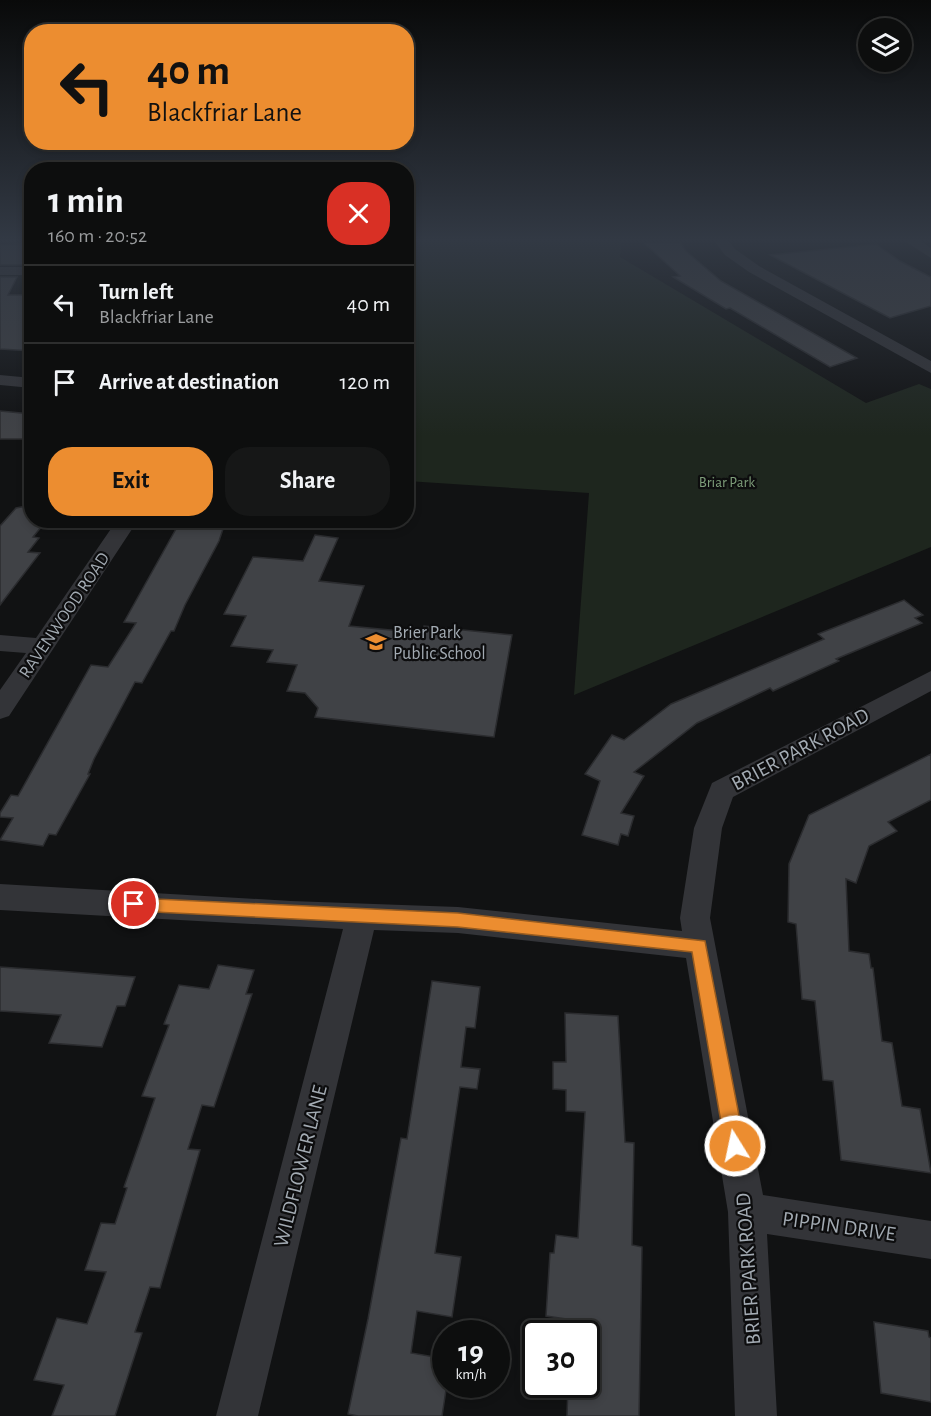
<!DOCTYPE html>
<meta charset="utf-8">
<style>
:root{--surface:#0d0e0e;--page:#161717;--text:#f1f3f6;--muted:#9a9c9e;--line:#2d2e2e;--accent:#ec8d30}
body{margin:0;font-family:"Alegreya Sans",sans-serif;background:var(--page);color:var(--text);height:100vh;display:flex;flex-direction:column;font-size:22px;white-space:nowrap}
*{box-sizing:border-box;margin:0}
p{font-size:20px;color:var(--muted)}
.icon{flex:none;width:33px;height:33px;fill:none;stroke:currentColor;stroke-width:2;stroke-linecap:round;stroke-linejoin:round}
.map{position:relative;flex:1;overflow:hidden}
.details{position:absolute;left:24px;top:162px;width:390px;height:366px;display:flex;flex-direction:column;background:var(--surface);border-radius:24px;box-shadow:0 3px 9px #0003,0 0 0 2px var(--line)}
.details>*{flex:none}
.guide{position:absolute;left:24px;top:24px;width:390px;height:126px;border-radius:24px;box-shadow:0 3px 9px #0003,0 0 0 2px var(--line);background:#ec8d30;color:#111;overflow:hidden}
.controls{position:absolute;left:858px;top:18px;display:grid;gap:12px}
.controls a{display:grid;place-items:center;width:54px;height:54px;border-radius:50%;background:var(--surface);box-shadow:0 3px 9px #0003,0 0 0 2px var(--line);font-size:30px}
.speed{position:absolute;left:432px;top:1320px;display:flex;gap:12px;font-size:30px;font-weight:700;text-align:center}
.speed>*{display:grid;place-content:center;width:78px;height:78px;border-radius:50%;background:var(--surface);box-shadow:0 3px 9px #0003,0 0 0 2px var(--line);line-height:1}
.speed small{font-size:15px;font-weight:400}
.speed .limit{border:3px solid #111;border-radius:9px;background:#fff;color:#111}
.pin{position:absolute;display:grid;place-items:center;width:51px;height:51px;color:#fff;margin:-26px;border:3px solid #fff;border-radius:50%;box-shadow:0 2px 6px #0007}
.me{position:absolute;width:66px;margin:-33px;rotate:350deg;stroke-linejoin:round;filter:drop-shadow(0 0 4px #0008)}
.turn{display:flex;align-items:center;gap:21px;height:126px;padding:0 24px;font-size:27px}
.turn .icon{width:78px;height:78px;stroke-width:2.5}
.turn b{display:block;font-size:42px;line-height:51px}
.round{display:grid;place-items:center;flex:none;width:63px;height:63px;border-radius:24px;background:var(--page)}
.head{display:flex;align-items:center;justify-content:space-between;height:102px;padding:0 24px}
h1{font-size:36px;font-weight:700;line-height:45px}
.button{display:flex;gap:12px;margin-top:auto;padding:12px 24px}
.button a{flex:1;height:69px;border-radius:24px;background:var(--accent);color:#111;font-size:24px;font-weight:700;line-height:69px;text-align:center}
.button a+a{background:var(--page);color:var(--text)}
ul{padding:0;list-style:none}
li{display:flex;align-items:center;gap:18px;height:78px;padding:0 24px;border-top:2px solid var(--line)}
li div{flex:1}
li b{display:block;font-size:22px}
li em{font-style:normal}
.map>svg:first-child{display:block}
</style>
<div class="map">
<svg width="931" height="1416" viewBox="0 0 931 1416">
<rect width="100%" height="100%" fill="#111213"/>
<path fill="#1e261e" d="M407,238H622L620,257L866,403L919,384L931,389V547L574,695L589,493L407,481Z"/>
<g fill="#404246" stroke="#2b2c2f" stroke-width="1.5">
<path d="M680,242L686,251L721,281L857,358L830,367L730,308L726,309L673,277L680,276L644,243Z"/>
<path d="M29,243L25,251H30L23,265H0V245Z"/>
<path d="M876,244L900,261L931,277V306L890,318L770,255Z"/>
<path d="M0,277H17L8,295H32V351L0,349Z"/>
<path d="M0,411L32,414V439H0Z"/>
<path d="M32,505V520H47L33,537L39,538L28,552L40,553L0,605V526L16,508Z"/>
<path d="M181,520H226L219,541L185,605L174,631H171L142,683L135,682L94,759L88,774H90L56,835L49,834L43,846L0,840L13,818L0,817V813L11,795L18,796L91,665L108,667L136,623L124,622Z"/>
<path d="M315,535L338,538L319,581L364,586L349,626L422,633L424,626L512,635L494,737L315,717L318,708L305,693L287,691L297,665L267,662L273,650L231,646L246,616L224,614L253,557L303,561Z"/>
<path d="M904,600L923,615L915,618L922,623L836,659L839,661L773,691L770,688L697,723L634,772L644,776L621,813L634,816L628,836L621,834L618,845L582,835L600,781L585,774L612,735L624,740L671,704L824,639L818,634Z"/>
<path d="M931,754V800L888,822L897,831L869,846L856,883L846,879L849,951L869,954L871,968H873L882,1041L892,1043L902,1106L920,1109L931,1173L841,1160L833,1081L823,1080L815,1001L802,999L796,924L788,922L789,864L809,815Z"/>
<path d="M218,965L254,970L246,994H252L214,1107L202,1105L188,1149L200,1150L160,1288L150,1287L135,1332L142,1333L115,1416H52L64,1385L34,1380L57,1318L87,1324L106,1272L85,1270L101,1223L115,1224L127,1188L124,1187L155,1098L142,1096L169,1025L164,1024L179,985L209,989Z"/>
<path d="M0,967L59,971L135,977L125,1006H117L102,1047L49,1043L61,1015L0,1011Z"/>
<path d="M432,981L480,987L475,1028L466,1027L461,1067L480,1069L477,1089L460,1087L435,1253L461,1257L452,1317L417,1311L411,1353L446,1359V1390L442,1416H358L348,1414L368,1319L401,1138L407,1139Z"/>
<path d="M565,1013L618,1016L625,1142L634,1143L632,1245L642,1247L639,1416H567L568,1384H586V1322L546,1316L550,1253H554L556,1235L578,1238L585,1112L566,1111V1090L553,1089V1062H566Z"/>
<path d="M874,1322L928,1331L929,1337L931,1338V1402L881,1393Z"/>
</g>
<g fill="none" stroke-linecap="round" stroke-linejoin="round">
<g fill="#333438" fill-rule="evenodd">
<path d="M712,238H726L735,249L759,266L931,361V373L749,272L725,255Z"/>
<path d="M900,238H916L931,248V258Z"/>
<rect x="0" y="267" width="32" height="8"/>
<path d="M0,375L32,378V388L0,385Z"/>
<path d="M117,520H138L9,716L0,719V690L26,653L0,651V635L36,638Z"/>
<path d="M931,671V691L733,797L722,828L710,918L763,1195L931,1221V1259L767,1234L777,1416H735L728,1212L686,958L458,933L374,930L258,1416H216L343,929L0,910V884L291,901L458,907L682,931L680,918L694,828L712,783Z"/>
</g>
</g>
<linearGradient id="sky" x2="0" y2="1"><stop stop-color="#090a0a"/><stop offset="0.55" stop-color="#323944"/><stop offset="1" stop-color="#323944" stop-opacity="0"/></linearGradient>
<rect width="931" height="436" fill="url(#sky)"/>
<path fill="#ec8d30" stroke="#995c1f" stroke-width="1.5" d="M134,898L458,913L705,941L745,1146L742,1153L735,1155L728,1153L725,1146L692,952L458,927L134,911L128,909L126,904L128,900Z"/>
<defs>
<g id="school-bare" transform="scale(1.62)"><path d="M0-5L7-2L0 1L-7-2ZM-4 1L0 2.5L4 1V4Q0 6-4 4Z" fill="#ec8d30" stroke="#0d0d0e" stroke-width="2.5" paint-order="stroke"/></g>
</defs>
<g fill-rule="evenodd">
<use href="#school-bare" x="376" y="642"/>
</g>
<g text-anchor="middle" stroke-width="4.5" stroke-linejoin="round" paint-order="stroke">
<g font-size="15" fill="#7e9e7a" stroke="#0d0d0e">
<text x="727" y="487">Briar Park</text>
</g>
<g font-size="18" fill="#a3abb3" stroke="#0d0d0e">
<text transform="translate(64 615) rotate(-56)" y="6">RAVENWOOD ROAD</text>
</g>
<g font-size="18" fill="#a3abb3" stroke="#0d0d0e" text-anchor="start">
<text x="393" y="638">Brier Park<tspan x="393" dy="21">Public School</tspan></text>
</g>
<g font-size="21" fill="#a3abb3" stroke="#0d0d0e">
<text transform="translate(800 749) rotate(-28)" y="7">BRIER PARK ROAD</text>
<text transform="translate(300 1166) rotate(-76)" y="7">WILDFLOWER LANE</text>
<text transform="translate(839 1226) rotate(8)" y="7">PIPPIN DRIVE</text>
<text transform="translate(748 1269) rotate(-94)" y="7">BRIER PARK ROAD</text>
</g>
</g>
</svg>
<div class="controls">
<a><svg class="icon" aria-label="layers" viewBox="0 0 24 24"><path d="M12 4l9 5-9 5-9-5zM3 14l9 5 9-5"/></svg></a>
</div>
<div class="speed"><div>19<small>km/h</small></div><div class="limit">30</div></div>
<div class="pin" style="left:134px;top:904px;background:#d93025"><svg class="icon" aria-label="arrive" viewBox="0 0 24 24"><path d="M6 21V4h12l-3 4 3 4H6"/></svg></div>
<svg class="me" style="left:735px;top:1146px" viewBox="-20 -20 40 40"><circle r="17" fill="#ec8d30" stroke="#fff" stroke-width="3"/><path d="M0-11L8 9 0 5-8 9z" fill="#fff"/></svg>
<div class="guide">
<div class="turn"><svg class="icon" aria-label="left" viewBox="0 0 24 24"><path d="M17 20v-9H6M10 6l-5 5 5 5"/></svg><div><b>40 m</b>Blackfriar Lane</div></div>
</div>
<section class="details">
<div class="head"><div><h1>1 min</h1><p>160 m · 20:52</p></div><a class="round" style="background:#d93025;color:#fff"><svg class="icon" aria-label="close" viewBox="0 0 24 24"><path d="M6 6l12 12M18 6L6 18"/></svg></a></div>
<ul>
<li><svg class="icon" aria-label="left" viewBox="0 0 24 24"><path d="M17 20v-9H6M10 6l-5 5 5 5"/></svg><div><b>Turn left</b><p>Blackfriar Lane</p></div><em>40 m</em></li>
<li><svg class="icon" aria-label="arrive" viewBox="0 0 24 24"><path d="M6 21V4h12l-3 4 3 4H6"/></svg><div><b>Arrive at destination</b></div><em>120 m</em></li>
</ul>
<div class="button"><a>Exit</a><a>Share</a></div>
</section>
</div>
